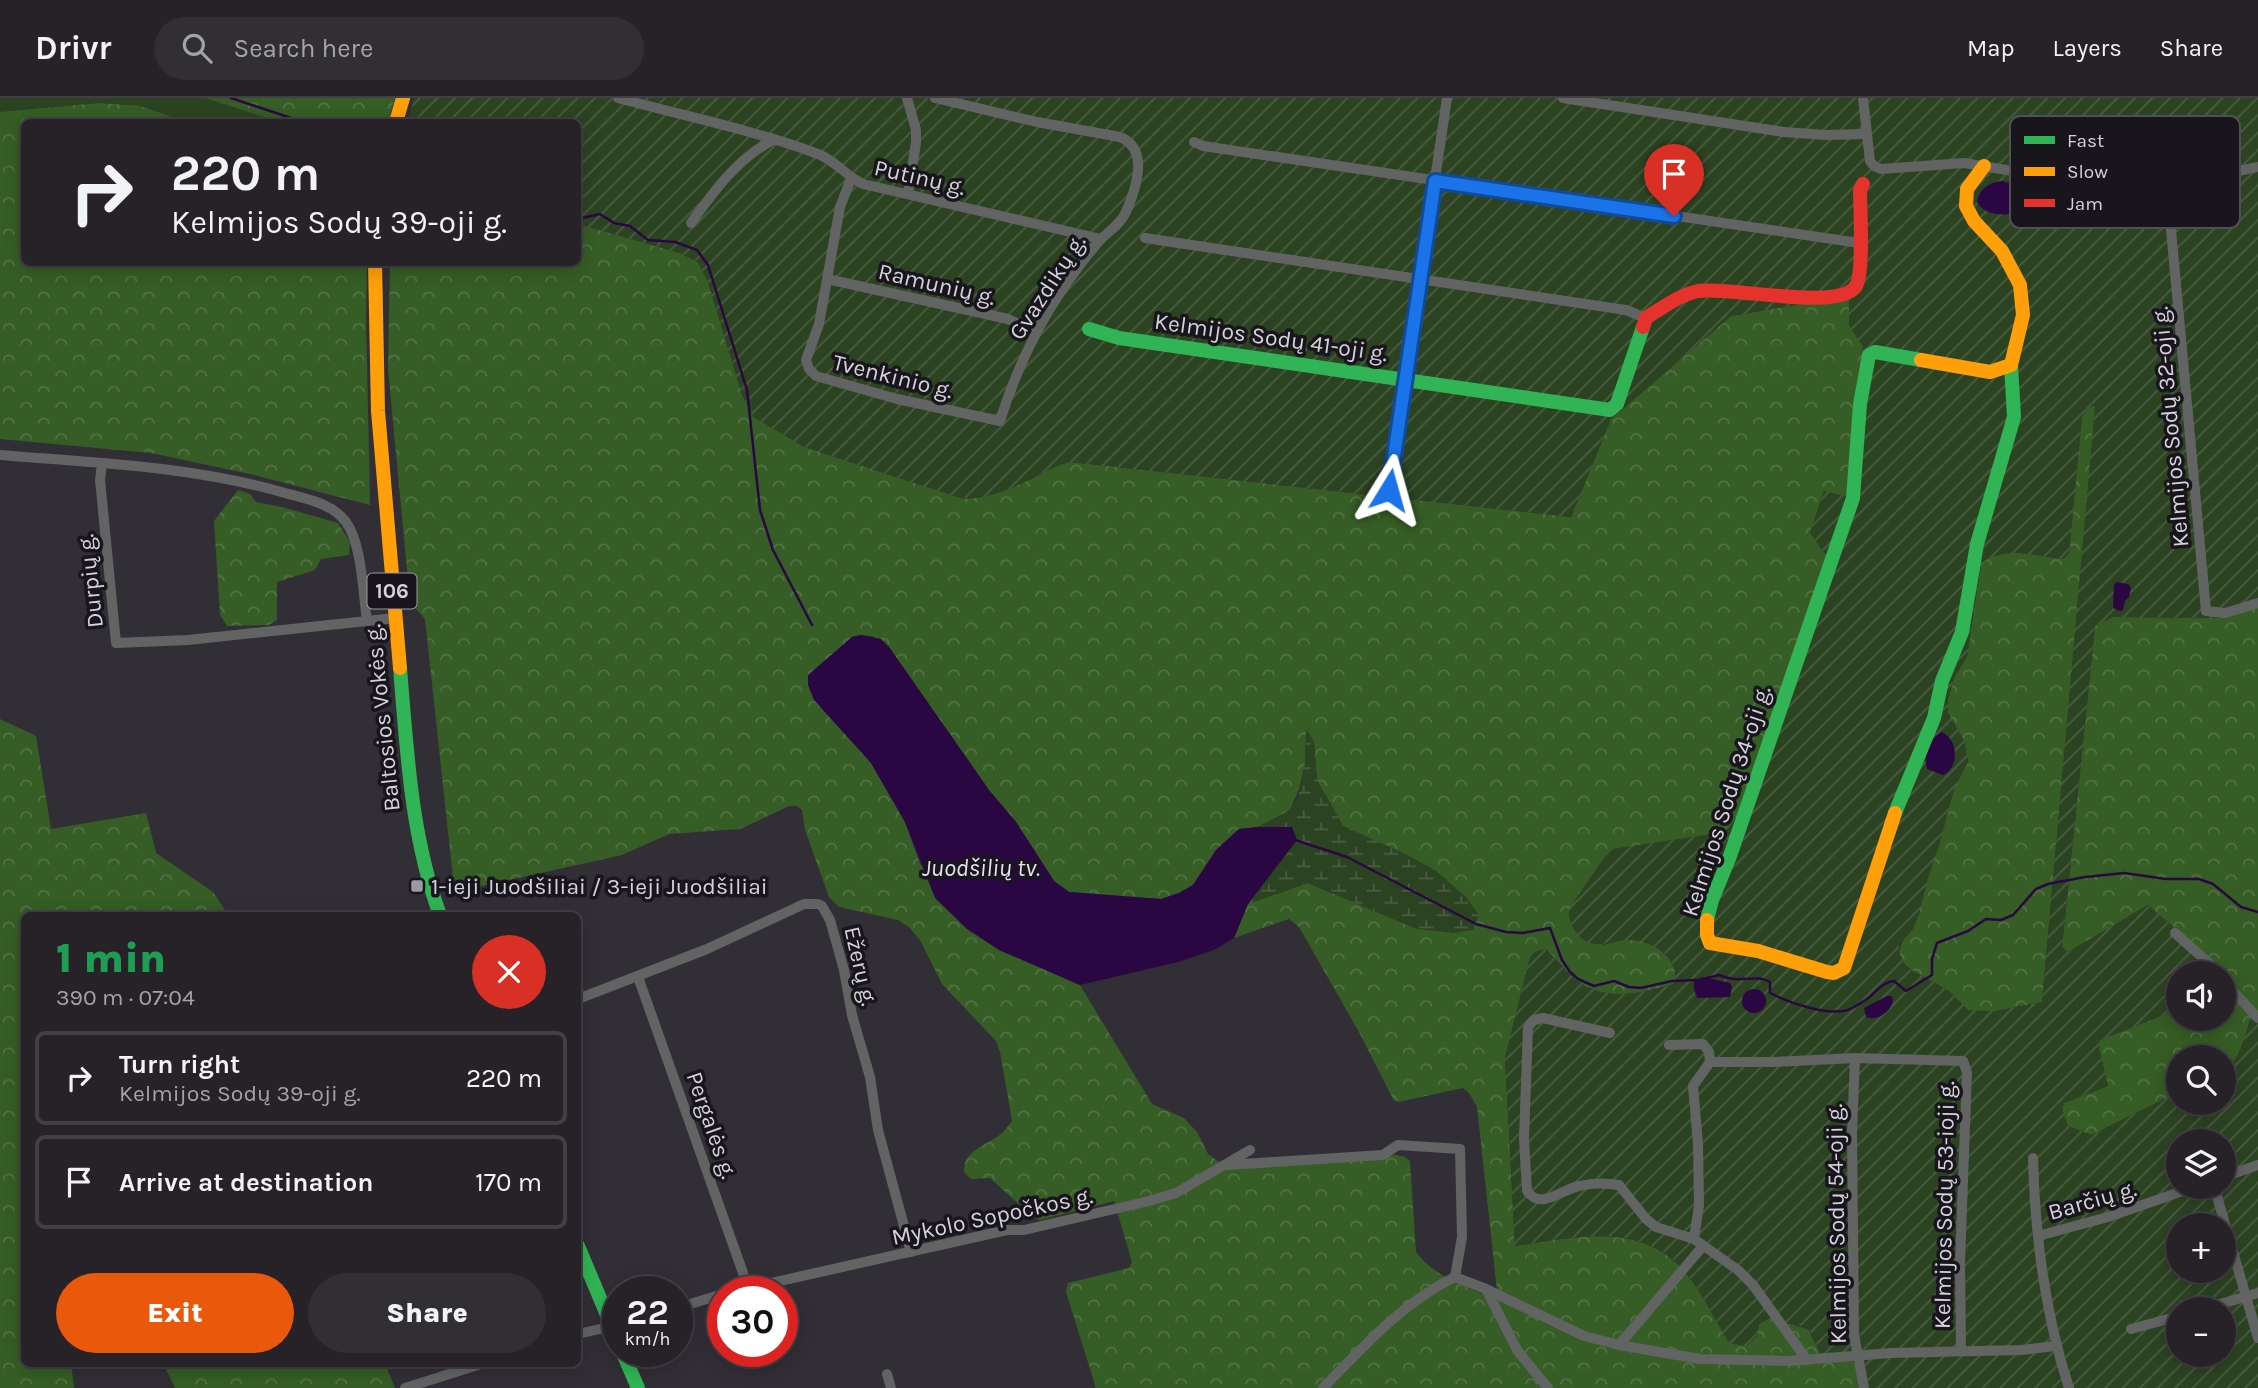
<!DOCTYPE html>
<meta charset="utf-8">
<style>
:root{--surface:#262228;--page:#322f34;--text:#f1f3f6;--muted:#a4a4a8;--line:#423f45;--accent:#ea580c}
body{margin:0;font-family:Karla,sans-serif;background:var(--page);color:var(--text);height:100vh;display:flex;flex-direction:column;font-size:26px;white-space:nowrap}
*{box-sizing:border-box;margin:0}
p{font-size:23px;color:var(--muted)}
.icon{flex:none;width:38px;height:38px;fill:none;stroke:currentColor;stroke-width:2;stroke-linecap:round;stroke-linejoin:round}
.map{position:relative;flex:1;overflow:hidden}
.drawer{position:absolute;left:21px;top:814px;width:560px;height:455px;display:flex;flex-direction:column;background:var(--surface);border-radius:10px;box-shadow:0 4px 18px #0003,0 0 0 2px var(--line)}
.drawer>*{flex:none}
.banner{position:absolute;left:21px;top:21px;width:560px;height:147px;border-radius:10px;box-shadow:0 4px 18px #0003,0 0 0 2px var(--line);background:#262228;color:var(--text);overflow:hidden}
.controls{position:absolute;left:2166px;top:863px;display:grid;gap:14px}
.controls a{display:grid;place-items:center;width:70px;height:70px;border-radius:50%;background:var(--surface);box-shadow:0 4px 18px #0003,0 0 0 2px var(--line);font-size:35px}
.speed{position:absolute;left:602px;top:1178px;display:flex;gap:14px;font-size:35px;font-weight:700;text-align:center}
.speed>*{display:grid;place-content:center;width:91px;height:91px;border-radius:50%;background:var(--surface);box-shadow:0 4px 18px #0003,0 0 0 2px var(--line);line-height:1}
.speed small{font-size:18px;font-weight:400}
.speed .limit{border:10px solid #d22;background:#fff;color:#111}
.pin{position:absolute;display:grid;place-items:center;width:60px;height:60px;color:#fff;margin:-72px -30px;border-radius:50% 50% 50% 0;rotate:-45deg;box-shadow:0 0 7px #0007}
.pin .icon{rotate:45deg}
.me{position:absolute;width:77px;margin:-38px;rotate:8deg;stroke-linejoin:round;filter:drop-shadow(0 0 5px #0008)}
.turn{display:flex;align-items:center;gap:24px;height:147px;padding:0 35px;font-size:32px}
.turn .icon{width:91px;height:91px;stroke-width:2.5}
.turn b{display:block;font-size:49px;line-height:60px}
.round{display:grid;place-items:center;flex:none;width:74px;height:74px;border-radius:37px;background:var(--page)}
.overview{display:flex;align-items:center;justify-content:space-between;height:119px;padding:0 35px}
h1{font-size:42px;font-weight:800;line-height:52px;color:#1e9e55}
.cta{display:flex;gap:14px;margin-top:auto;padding:14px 35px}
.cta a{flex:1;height:80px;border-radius:42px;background:var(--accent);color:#fff;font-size:28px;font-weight:800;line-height:80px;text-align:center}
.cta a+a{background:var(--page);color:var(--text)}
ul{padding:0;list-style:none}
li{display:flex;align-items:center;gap:21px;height:94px;margin:0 14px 10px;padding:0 21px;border:4px solid var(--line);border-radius:10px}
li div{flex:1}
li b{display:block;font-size:26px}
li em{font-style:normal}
header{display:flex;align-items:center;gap:42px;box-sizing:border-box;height:98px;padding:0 35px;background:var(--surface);border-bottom:2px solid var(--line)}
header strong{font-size:33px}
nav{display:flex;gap:38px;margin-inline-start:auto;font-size:24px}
.search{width:490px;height:63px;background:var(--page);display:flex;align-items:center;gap:18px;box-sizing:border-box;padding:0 24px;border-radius:38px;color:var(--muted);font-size:26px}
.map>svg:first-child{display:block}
</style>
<header>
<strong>Drivr</strong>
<div class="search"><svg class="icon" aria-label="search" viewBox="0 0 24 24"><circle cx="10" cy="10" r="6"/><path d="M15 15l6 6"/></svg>Search here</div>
<nav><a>Map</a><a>Layers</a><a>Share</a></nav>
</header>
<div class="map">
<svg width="2258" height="1290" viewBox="0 0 2258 1290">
<defs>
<pattern id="forest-crowns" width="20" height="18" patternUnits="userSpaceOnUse" patternTransform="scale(1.75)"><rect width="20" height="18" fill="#365d25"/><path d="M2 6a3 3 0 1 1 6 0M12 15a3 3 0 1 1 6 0" fill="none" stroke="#527344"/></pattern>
<pattern id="wetland-marsh" width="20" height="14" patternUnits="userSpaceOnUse" patternTransform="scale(1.75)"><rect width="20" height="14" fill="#2c4322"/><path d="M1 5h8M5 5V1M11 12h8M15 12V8" fill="none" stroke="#4a5d42"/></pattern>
<pattern id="garden-furrows" width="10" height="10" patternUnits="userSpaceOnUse" patternTransform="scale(1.75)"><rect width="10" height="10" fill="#2c4322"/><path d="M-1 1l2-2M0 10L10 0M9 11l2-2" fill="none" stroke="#4a5d42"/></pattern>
</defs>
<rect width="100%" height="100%" fill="#322e36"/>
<path fill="#2c4322" d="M0,0H205L280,24H186L141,8L99,5L0,14Z"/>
<g fill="url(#forest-crowns)" fill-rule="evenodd">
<path d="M205,0H395L388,24H280Z"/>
<path d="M99,5L141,8L186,24H24V164L367,165L366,218L370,407L250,376L151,355L0,341V14Z"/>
<path d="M578,126L680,155L698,164L708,184L742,297L754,319L804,349L964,401C988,400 1008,392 1029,382C1044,375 1055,367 1071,364L1571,419L1611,321L1731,218L1850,198L1849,227L1863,248L1851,400L1824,393L1810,435L1829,461L1734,724L1728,731L1720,735L1613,751L1603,847C1611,845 1622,841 1630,842C1653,842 1682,862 1674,886C1644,894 1611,904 1582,886C1569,878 1558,862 1546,852L1536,853L1530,859L1505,960L1515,1148C1576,1139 1646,1121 1689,1179C1704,1198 1715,1222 1728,1243L1734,1246L1747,1247L1756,1239L1759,1226L1770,1220L1808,1231L1821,1257L1848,1254L1855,1267L1859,1290H1096L1066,1194L1068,1185L1129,1170L1132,1164L1114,1103L1040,1122L1033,1119L990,1080L971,1081L964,1074C963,1052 986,1048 1001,1036C1005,1033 1008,1028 1012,1023L1000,954L996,943L942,886L920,842L909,829L898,822L839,809L829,799L805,732L802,712L797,708H789L740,731L669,736L622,757L459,793L454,789L425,521L410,504L388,271L390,165L578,164ZM861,537L872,538L889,549L989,692L1016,724L1054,783L1069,794L1161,801L1179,795L1193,787L1216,752L1239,731L1258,729L1290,712L1299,691L1305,666L1306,634L1314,644L1317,682L1343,728L1405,756L1436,773L1417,831L1308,785L1248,806L1234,840L1289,821L1299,829L1359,934L1393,1001L1398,1004L1463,990L1469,995L1477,1009L1498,1202C1470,1190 1435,1180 1416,1154L1410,1063L1405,1059L1396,1057L1232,1069L1223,1067L1208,1056L1197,1034L1184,1020L1152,1006L1080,887L999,852L920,766L905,724L871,665L844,634L852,539Z"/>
<path d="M2096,307L2042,904L1996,913H1968C1962,906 1955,898 1948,893C1924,875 1876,868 1913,831L1955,688L1968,664L1964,643L1948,615V601L1954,580L1967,558L1981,465C2004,447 2036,458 2063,461L2069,455L2082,318L2088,310Z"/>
<path d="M238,392L250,396L256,404L282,409L338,425L350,444L349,457L321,461L315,472L277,484V522L269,527L227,528L220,517L214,423Z"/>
<path d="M2258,510V917L2250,922C2244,940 2241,960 2225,972L2224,959H2179V994L2091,1037L2068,1028L2062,1013L2064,1005L2108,988L2098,947L2100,942L2179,911V920H2224V891L2230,883L2148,807L2068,854L2062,849L2095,528L2113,519L2216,520Z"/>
<path d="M0,621L36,638L51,731L146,715L156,755L213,794L228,817H24V1265H71L74,1290H0Z"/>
<path d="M163,1265H385L395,1290H175Z"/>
</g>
<path fill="url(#wetland-marsh)" d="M1307,632L1314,644L1317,682L1343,728L1405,756L1436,773L1466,799L1479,817L1473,832L1454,835L1417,831L1308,785L1248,806L1297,742L1292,729H1258C1268,724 1279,719 1288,713C1305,700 1305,652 1307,632Z"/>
<path fill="url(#garden-furrows)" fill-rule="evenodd" d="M414,0H2258V510L2216,520L2113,519L2095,528L2062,849L2068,854L2148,807L2230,877V883L2224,891V875H2179V911L2100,942L2098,947L2108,988L2064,1005L2062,1013L2068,1028L2091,1037L2179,994V1004H2224V972C2241,960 2244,940 2250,922L2258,917V1290H1859L1855,1267L1849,1254L1821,1257L1808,1230L1770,1220L1759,1226L1756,1239L1747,1248L1734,1246L1728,1243C1715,1222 1704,1198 1689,1178C1646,1121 1575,1139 1515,1148L1505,960L1530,859L1536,853L1545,852C1557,862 1569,878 1582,886C1611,904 1644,894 1674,886C1682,861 1654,843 1631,842C1611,841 1591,856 1576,834C1572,829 1568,821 1569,814C1571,805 1601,765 1608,754L1613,751L1720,735L1728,731L1734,724L1829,461L1810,435L1824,393L1851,399L1863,248L1849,227V198L1731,218L1611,321L1571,419L1071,364C1055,367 1044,375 1029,382C1008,392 988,400 964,401L804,349L754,319L742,297L708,184L698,164L680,155L578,126V24H408ZM2095,307L2042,904L1996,913L1968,912L1949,893L1907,870L1899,855V847L1913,831L1919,817L1928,780L1939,748L1955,688L1968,664L1964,643L1948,615V602L1954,580L1967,558L1981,465C2004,447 2036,458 2063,461L2069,455L2082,318L2088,310ZM2179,1043H2224V1088H2179ZM2179,1127H2224V1172H2179ZM2179,1211H2224V1256H2179Z"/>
<g fill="#2a0742">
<path d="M2002,83L2015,87L2019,95L2015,115C2002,118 1984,117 1977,104C1979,91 1989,84 2002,83Z"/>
<path d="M2117,484L2128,486L2131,490L2129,499L2125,503L2123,512L2120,513L2113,510L2114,486Z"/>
<path d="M861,537L881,541L889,549L989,692L1016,724L1054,783L1069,794L1161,801L1179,795L1193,787L1216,752L1239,731L1258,729H1292L1297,742L1248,806L1234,840L1214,852L1178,864L1080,887L999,852L967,831L935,800L905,724L871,665L814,602L808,587V577L852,539Z"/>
<path d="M1942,634C1958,642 1960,669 1943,677L1927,671C1923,658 1929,640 1942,634Z"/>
<path d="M1704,879L1730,885L1732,889L1730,899L1697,900L1694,891V882Z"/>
<circle cx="1754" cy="903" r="12"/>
<path d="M1887,898H1891L1893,902C1892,913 1877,924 1866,919L1864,910Z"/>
</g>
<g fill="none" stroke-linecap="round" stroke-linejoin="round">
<g stroke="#2a0742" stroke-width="2.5">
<path d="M231,0L303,24"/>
<path d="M578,121L600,116L614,125L630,128L648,142L675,144L697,152L708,167L747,292L760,412L773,452L812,527"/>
<path d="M1295,742L1347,759L1476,826L1506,834L1523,835L1550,830L1562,862L1570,874L1578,881L1594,888L1614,883L1629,889L1641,890L1672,883L1697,882"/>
<path d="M1707,880L1719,877C1740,887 1755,875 1770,884V895C1790,905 1826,918 1848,912C1854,910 1862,904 1867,901C1876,894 1882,884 1894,883L1906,893L1932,877V861L1937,845L1968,833L1986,821L2001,822L2013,817L2036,791L2048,786L2085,779L2124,775L2166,781H2199L2213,786L2241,809L2258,814"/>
</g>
<g stroke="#626463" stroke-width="10">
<path d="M618,0C684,18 754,32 818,56C836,63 846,78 863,86L1101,141"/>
<path d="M907,0L916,32V45L908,95"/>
<path d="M1563,0L1784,34L1826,37L1867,36"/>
<path d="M1863,0L1870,63L1874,68L1881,71L1964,65L2129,92L2167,88L2258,69"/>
<path d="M1194,44L1203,48L1859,145"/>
<path d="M851,81L840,109L819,226L806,262L809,271L816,278L897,301L1000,323C1016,272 1039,223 1071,179C1080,167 1090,153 1101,141C1109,133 1121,126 1126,114C1136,91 1150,51 1120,39L1037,24L935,0"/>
<path d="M2167,88L2206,513L2225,515L2258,505"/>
<path d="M691,125C714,93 738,60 773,42"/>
<path d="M1145,140L1626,212L1646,220"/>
<path d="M827,181L1008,221L1036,234"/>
<path d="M0,357C96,365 192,368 285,395C306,401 332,405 346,424C362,446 363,495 367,523"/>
<path d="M102,366L100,382L116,545L188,542L395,520"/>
<path d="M1389,392L1447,0"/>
<path d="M2175,835L2220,875"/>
<path d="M638,879L748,1189"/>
<path d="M2224,879L2231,891L2258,920"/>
<path d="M578,901L707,851L804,806H818L822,808L830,822L844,872L852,917L870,979L878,1032L911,1154"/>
<path d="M1610,935L1543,920L1534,922L1528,929L1524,1041L1527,1093C1541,1113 1562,1091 1579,1088C1591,1085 1607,1085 1619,1087L1646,1121L1656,1129L1694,1141"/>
<path d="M1669,947L1703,946L1709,954L1710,964L1693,988L1698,1046L1699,1107L1694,1141L1738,1172L1753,1187L1807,1262"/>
<path d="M1855,960L1852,1034L1854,1237L1864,1290"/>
<path d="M1710,964H1774L1855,960L1963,963L1967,974L1960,1164L1961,1253"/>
<path d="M2033,1060C2035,1139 2045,1216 2069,1290"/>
<path d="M1227,1067L1383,1057L1398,1047L1460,1051L1462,1139L1455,1179"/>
<path d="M2224,1079L2258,1067"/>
<path d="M2214,1088L2258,1240"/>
<path d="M2038,1138L2108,1119L2197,1088"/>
<path d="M1486,1191L1517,1252L1548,1290"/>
<path d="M731,1194L1007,1132H1024L1149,1103L1176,1095L1250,1052"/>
<path d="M677,1210L723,1196"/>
<path d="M2203,1211L2258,1195"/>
<path d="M2131,1231L2179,1218"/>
<path d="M578,1236L617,1227"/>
<path d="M1619,1247L1703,1148"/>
<path d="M887,1276L891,1290"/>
<path d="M405,1290L484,1265"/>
<path d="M1323,1290C1363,1249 1403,1204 1455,1179L1486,1191L1584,1238L1619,1247L1700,1261L1789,1263L1891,1255L2021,1252L2055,1248"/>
</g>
<g stroke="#30b455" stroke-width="14">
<path d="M1089,231L1119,240L1610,312L1617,306L1643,229"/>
<path d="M400,570C407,654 411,738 440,817"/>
<path d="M1895,715L1934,620L1942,583L1962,534L1977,446L2014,319L2011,267"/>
<path d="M1707,822L1712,802L1730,758L1853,400L1860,306L1869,257L1875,254L1921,262"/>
<path d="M578,1148L618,1243"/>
<path d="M622,1253L638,1290"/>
</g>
<g stroke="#ff9f0a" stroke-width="14">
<path d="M396,24L403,0"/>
<path d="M375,164L378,313L400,570"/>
<path d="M1921,262L1990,274L2011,267L2023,217L2020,187L2002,153L1974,123L1966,108L1967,91L1984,68"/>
<path d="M1707,822V837L1710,845L1758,853L1827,874L1834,875L1844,870L1895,715"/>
</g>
<path stroke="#e5322d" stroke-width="14" d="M1643,229L1646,220C1662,210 1679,197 1698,193C1730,188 1840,214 1856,188C1864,175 1860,111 1860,92L1863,86"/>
</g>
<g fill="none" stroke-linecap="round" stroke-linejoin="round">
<g stroke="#114b97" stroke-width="18">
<path id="route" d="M1389,392L1435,83L1674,118"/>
</g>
<use href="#route" stroke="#1a73e8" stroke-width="12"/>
</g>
<rect fill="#9d99a2" stroke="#18151c" stroke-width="2.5" x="410" y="781" width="14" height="14" rx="3.5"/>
<g text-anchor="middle" stroke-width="7" stroke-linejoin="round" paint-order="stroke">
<rect fill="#18151c" stroke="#9d99a2" stroke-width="2" x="367.5" y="475.5" width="49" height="35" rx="5"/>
<g font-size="21" font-weight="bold" fill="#d6d2dc">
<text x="392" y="500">106</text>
</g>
<g font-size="23" fill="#d6d2dc" stroke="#18151c">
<text transform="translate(920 79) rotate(13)" y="8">Putinų g.</text>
<text transform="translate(937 186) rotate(13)" y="8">Ramunių g.</text>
<text transform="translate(1047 189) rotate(-57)" y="8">Gvazdikų g.</text>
<text transform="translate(1271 239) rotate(8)" y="8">Kelmijos Sodų 41-oji g.</text>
<text transform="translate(893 278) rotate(14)" y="8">Tvenkinio g.</text>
<text transform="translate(2170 329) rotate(-95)" y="8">Kelmijos Sodų 32-oji g.</text>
<text transform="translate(90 483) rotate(-96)" y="8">Durpių g.</text>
<text transform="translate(382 620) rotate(-96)" y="8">Baltosios Vokės g.</text>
<text transform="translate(1726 703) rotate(-72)" y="8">Kelmijos Sodų 34-oji g.</text>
<text transform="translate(861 868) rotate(77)" y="8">Ežerų g.</text>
<text transform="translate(712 1027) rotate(71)" y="8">Pergalės g.</text>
<text transform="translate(2092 1102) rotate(-16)" y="8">Barčių g.</text>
<text transform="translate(1944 1107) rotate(-89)" y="8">Kelmijos Sodų 53-ioji g.</text>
<text transform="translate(992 1118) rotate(-12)" y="8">Mykolo Sopočkos g.</text>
<text transform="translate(1836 1126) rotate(-91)" y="8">Kelmijos Sodų 54-oji g.</text>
</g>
<g font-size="23" fill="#d6d2dc" stroke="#18151c" text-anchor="start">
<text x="431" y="796">1-ieji Juodšiliai / 3-ieji Juodšiliai</text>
</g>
<g font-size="24" font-style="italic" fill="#e8e0f3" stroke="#18151c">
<text x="981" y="778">Juodšilių tv.</text>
</g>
</g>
<rect x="2010" y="18" width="230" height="112" rx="10" fill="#18151c" stroke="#514e56" stroke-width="2"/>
<rect x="2024" y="38" width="31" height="8" fill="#30b455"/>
<rect x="2024" y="69" width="31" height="9" fill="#ff9f0a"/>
<rect x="2024" y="101" width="31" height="8" fill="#e5322d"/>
<g font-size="19" fill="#d6d2dc">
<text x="2067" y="49">Fast</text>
<text x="2067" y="80">Slow</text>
<text x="2067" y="112">Jam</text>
</g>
</svg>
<div class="controls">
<a><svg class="icon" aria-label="sound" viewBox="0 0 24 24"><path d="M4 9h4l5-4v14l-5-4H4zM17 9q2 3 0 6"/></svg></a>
<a><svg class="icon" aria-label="search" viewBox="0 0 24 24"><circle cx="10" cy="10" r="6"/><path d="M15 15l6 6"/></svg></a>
<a><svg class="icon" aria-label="layers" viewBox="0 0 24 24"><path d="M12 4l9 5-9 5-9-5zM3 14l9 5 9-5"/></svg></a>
<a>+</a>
<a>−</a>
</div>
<div class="speed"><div>22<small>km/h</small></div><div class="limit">30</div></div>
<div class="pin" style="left:1674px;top:118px;background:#d93025"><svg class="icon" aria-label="arrive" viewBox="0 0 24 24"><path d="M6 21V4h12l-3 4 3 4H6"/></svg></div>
<svg class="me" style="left:1389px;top:392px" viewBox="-20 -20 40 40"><path d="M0-17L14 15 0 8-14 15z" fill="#1a73e8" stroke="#fff" stroke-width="4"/></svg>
<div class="banner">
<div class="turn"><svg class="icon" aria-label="right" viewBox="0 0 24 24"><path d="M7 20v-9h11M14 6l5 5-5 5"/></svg><div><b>220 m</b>Kelmijos Sodų 39-oji g.</div></div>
</div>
<section class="drawer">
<div class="overview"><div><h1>1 min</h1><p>390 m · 07:04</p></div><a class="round" style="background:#d93025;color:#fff"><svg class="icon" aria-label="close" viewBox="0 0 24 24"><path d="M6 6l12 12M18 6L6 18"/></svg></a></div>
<ul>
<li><svg class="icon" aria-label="right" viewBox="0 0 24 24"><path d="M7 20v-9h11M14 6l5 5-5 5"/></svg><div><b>Turn right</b><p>Kelmijos Sodų 39-oji g.</p></div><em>220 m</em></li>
<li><svg class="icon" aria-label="arrive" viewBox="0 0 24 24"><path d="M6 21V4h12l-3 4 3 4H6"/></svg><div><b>Arrive at destination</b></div><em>170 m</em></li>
</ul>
<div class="cta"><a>Exit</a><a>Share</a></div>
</section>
</div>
